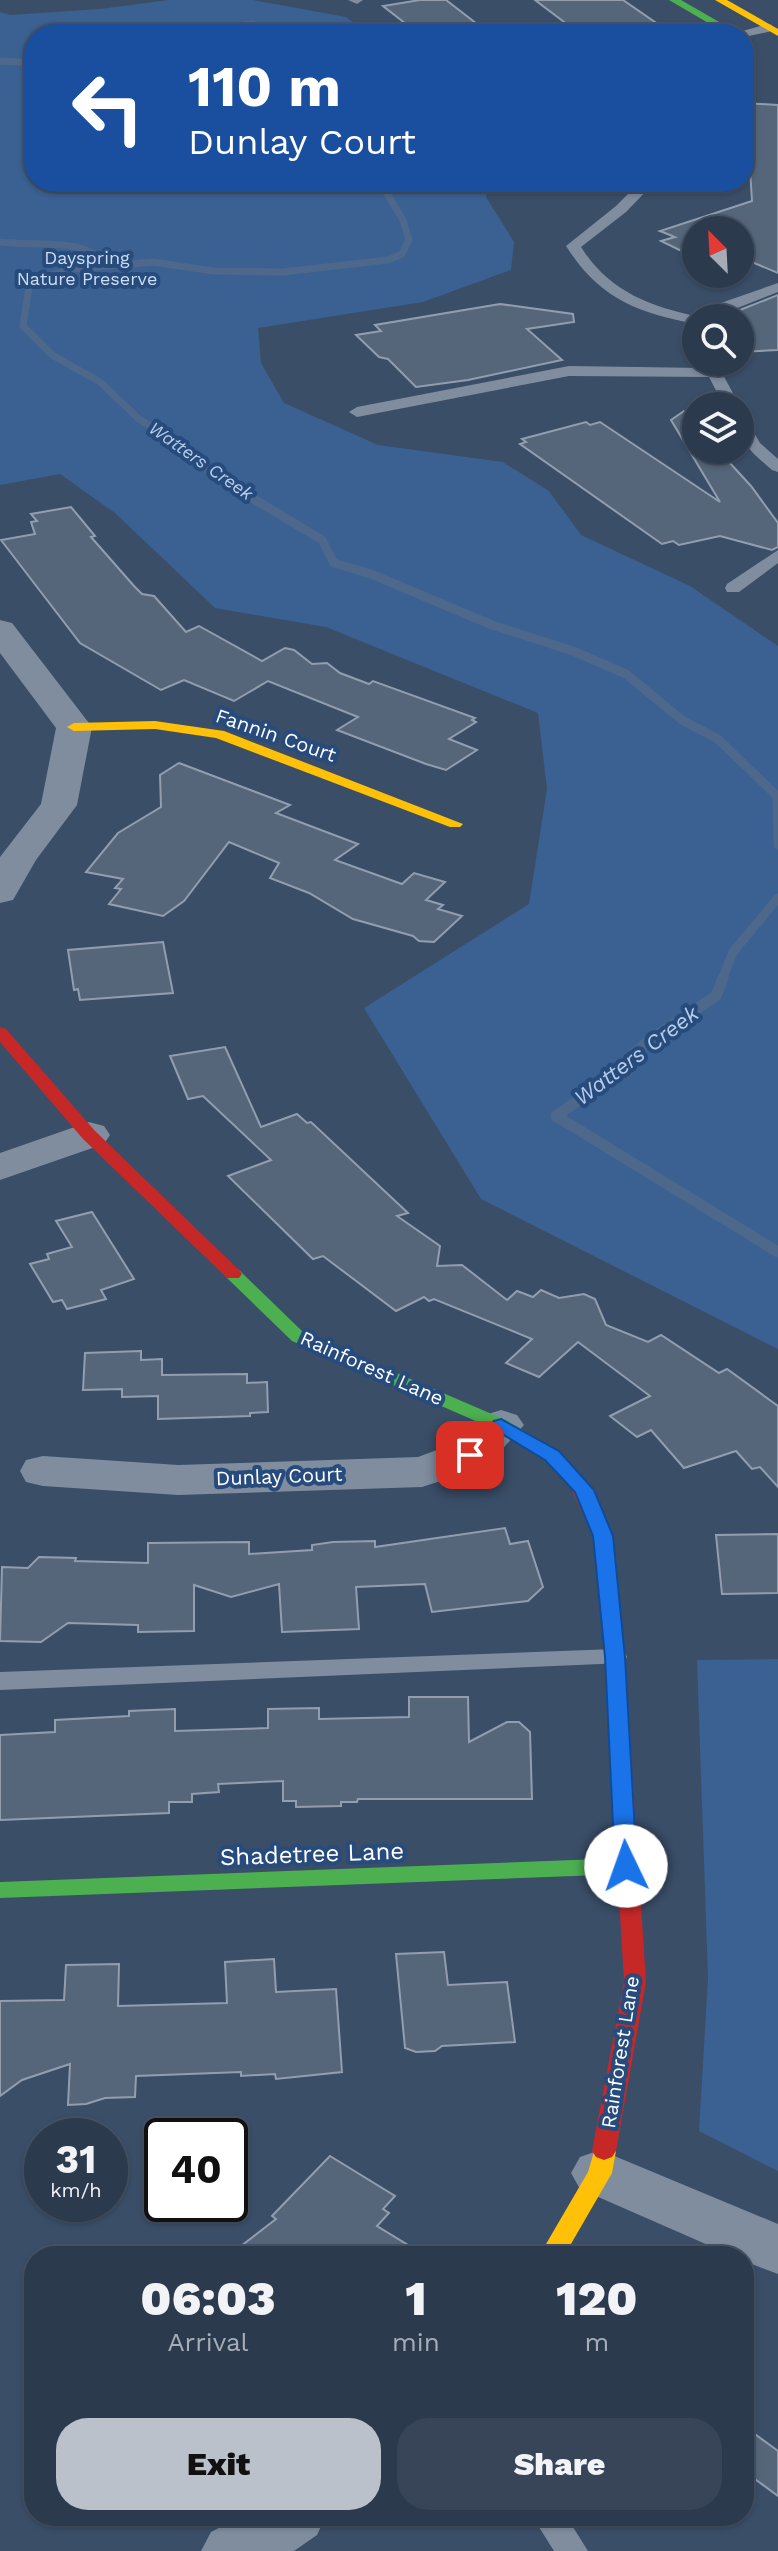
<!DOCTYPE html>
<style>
:root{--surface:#2c3a4e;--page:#384558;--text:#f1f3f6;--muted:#a6adb6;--line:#485466;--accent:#bac1ca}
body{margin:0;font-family:"Work Sans",sans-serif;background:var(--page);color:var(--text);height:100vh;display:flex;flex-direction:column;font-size:30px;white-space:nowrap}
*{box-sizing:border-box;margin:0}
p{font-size:26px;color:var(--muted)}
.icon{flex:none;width:44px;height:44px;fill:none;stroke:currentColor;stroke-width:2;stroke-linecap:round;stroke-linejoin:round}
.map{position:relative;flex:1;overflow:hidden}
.side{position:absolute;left:24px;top:2246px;width:730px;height:280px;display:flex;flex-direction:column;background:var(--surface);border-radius:32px;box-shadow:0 2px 6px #0004,0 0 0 2px var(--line)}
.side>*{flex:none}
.top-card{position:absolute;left:24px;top:24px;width:730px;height:168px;border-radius:32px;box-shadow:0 2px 6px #0004,0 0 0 2px var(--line);background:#1a4fa0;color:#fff;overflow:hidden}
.needle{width:52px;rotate:336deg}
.fabs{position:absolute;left:682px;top:216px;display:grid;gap:16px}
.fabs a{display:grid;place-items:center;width:72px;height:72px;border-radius:50%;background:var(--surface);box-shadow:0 2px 6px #0004,0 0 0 2px var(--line);font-size:40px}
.speed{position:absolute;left:24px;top:2118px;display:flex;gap:16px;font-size:40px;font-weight:700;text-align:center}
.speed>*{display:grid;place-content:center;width:104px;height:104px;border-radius:50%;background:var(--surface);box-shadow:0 2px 6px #0004,0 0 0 2px var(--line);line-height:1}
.speed small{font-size:20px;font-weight:400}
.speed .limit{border:4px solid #111;border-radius:12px;background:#fff;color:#111}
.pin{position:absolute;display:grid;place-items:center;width:68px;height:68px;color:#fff;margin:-34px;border-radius:16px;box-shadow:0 4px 12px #0006}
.me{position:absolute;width:88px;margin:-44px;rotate:357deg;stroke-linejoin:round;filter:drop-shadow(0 0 6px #0008)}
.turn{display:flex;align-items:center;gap:28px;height:168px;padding:0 32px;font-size:36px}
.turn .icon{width:104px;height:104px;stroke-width:2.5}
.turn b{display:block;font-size:56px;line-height:68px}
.eta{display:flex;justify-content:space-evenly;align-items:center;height:136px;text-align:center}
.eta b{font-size:48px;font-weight:800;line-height:56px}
.button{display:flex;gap:16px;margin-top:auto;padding:16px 32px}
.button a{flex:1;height:92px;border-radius:32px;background:var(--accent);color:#111;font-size:32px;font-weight:800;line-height:92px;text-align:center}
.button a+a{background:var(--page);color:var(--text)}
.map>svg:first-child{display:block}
</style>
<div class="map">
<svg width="778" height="2551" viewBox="0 0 778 2551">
<rect width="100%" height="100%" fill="#3a4e68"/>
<g fill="#3a6192">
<path d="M169,0H253L346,17L370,34H34V182H488L486,197L514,242L511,270L423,302L258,328L261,363L284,403L378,445L503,462L549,491L581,535L690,586L778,646V1349L481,1199L364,1008L529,904L547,789L538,713L326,627L215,608L115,513L60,474L0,485V12L10,15L100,9Z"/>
<path d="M778,1659V2171L699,2131L708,1978L697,1660Z"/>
</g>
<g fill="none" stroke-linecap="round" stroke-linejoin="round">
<g stroke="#4e688b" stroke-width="7">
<path d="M185,34L252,24L290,34"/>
<path d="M0,61L34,63"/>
<path d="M0,242C29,247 89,236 104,265"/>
<path d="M161,433L139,419L100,382L52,355L23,326L30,281L74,269L153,262L213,271L283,272L388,260L402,254L409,240L403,220L380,182"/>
</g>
<g stroke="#4e688b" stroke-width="9">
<path d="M158,431L192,452L214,475L322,540L334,563L371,574L492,625L573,651L626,674L682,720L718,739L777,796L778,845"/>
<path d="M722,980L733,952L778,898"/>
</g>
<path stroke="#4e688b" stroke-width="11" d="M723,978L716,996L648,1041L596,1088L556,1116L778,1252"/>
</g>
<g fill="#55657a" stroke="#929eae" stroke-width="2">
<path d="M420,0H446L490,34H419L383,6Z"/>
<path d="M535,0H623L662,27L618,34H580Z"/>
<path d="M744,103L778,105V273L740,257V230H696V258L661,241L675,237L660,231L752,201L749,153H746Z"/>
<path d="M778,295V350L740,352V310Z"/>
<path d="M500,304L573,314L574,322L527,329L562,360L468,380L416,387L388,359L379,357L356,335L381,331L375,325Z"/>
<path d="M684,411L696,425V450H718L751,486L778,523V547L772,550L720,536L679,545L673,541L662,544L520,444L526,442L522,439L586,422L590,425L600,422L720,502L671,420Z"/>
<path d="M71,507L95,536L91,537L134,586L142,594L154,596L186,632L199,626L262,661L285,648L294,650L312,664L327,663L340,673L369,684L373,681L475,718L472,720L476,722L449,739L477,750L446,770L426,764L337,730L358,717L268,681L234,701L184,680L161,690L80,643L1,540L35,534L31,522L37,521L31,514Z"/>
<path d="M179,763L290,805L276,813L358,844L335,860L402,884L414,873L445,882L426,900L443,905L438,909L462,916L434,942L419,941L413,936L353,919L309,893L270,878L279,863L229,842L184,901L163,916L109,904L121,889L115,888L123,879L86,872L118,833L161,807L160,775Z"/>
<path d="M163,942L173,993L80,1000L78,989L74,990L68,950Z"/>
<path d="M225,1047L261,1127L297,1114L307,1123L311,1122L408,1213L397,1216L440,1246L437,1266L462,1265L507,1300L517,1291L533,1297L541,1290L559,1298L584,1294L595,1299L606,1325L648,1342L661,1335L719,1373L727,1369L778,1406V1487L760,1467L752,1469L736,1451L684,1468L651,1430L637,1437L610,1416L650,1396L578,1342L539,1377L506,1363L532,1339L434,1299L429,1301L424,1297L396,1311L323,1256L313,1259L228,1176L271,1160L203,1096L188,1099L170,1056Z"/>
<path d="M92,1212L134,1279L101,1290L106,1299L67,1309L62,1300L53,1302L30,1264L49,1259L47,1254L72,1247L56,1221Z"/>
<path d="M141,1351V1360L162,1359V1375L247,1374V1383L267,1382L268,1412L250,1413V1416L158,1419V1396L122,1397V1389L83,1390L85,1353Z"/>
<path d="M505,1528L510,1544L528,1541L543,1587L528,1601L432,1612L425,1584L356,1587L359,1629L282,1632L279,1584L231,1597L194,1585V1631L138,1632V1625L68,1623L41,1642L0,1641L2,1567L28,1568L39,1557L76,1558L75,1561L148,1563V1543L249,1542V1554L312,1550V1545L333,1542L375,1541V1547Z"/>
<path d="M778,1534V1593L722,1594L716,1535Z"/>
<path d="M409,1697H468L469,1742L507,1722H519L530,1732L532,1799H358L357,1802H341V1806L296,1807V1801H283V1781L218,1784L219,1792L192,1794V1802H169V1813L0,1820V1735L55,1732V1720L129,1716V1711L175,1709V1731L268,1728V1709L319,1708V1719L409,1717Z"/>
<path d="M444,1952L448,1985L507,1982L515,2042L442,2046L435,2051L416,2052L405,2048L396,1954Z"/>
<path d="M274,1959L276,1992L336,1989L342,2072L276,2079L275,2074L241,2076V2072L136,2076L135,2097L105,2098L86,2104L68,2105L70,2064L22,2080L0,2096V2001L64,2000L66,1965L119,1964L118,2006L227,2003L225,1962Z"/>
<path d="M330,2156L395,2196L383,2209L389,2213L377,2226L426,2256H228L276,2219L272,2216Z"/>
<path d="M744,2426L778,2451V2496L744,2471Z"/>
</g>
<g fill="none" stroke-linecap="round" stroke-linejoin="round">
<g fill="#7f8d9f" fill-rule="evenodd">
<path d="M348,0H363L357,4Z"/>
<path d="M768,24L772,25V31L744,37V34H732Z"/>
<path d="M640,182H655L626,212L581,247C608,290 648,306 696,316L712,306L778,283V292L712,318H696V324C637,313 599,298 566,246L616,206Z"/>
<path d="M700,362H716L740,406H724L709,377L569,376L357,417L349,412L357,407L569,366L704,368Z"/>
<path d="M740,415L745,417L760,443L778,459V472L772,470C751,451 740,446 740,415Z"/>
<path d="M778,550V563L739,592H727L725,588L727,584Z"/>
<path d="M615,1649L624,1651L627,1657L624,1663L0,1690V1672Z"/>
<path d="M532,2516H566L588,2551H554Z"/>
</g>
<g fill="#7f8d9f" fill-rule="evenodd">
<path d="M0,620L12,623L92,727L77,805L36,860L13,900L0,903V857L41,804L56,728L0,653Z"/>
<path d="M89,1122L104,1126L110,1135L104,1144L0,1180V1153Z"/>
<path d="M501,1410L517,1415L524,1425L487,1466L422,1487L178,1495L43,1486L26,1482L20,1471L26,1460L43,1456L178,1465L418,1457L453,1444L485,1415Z"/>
<path d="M600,2150L778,2224V2274L744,2261V2256H733L580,2189L571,2173L580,2157Z"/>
<path d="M242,2516H326L317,2535L294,2551H201L211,2532Z"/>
</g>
<g fill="#4caf50" fill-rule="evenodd">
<path d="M669,0H681L740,34H727Z"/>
<path d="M233,1269L239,1270L304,1333L508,1421L559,1452L590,1486L580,1492L573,1490L545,1460L494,1429L292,1341L227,1278L224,1274Z"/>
<path d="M626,1858L634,1860L637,1866L634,1872L626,1874L0,1898V1882Z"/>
</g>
<g fill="#ffc107" fill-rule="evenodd">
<path d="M715,0H727L778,29V36Z"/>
<path d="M155,721L224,731L463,824L460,827H450L216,738L155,729L74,731L67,727L74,723Z"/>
<path d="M604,2142L612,2145L616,2151L612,2173L564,2256H539L588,2172L596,2145Z"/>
</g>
<g fill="#c62828" fill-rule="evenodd">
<path d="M0,1027L6,1029L95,1131L239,1270L242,1274L239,1278H227L83,1139L0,1042Z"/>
<path d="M580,1480L590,1486L613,1536L625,1657L646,1982L616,2151L612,2157L604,2160L596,2157L592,2151L624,1982L605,1657L593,1536L570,1486Z"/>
</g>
</g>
<path fill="#1a73e8" stroke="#114b97" stroke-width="2" d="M501,1419L559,1451L594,1490L613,1536L625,1657L637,1866L633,1872H618L615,1866L605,1657L593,1536L575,1492L545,1460L502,1434L476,1459H463L460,1455L463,1450L494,1421Z"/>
<g text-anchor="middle" stroke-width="8" stroke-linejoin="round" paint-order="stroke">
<g font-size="18" fill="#cddef4" stroke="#264b7c">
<text x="87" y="264">Dayspring<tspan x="87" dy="21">Nature Preserve</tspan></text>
</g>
<g font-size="18" font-style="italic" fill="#b6ceec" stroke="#264b7c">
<text transform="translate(201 461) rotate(35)" y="6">Watters Creek</text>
</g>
<g font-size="20" fill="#fff" stroke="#264b7c">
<text transform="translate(276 735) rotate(19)" y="7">Fannin Court</text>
<text transform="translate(372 1368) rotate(24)" y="7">Rainforest Lane</text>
<text transform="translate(279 1476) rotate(-2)" y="7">Dunlay Court</text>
<text transform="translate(620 2052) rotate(-81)" y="7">Rainforest Lane</text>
</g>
<g font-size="22" font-style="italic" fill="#b6ceec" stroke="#264b7c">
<text transform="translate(636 1055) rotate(-37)" y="8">Watters Creek</text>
</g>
<g font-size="24" fill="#fff" stroke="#264b7c">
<text transform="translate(312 1854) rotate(-2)" y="8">Shadetree Lane</text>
</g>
</g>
</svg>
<div class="fabs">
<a><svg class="needle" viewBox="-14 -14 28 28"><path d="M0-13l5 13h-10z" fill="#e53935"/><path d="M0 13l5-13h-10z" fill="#a6adb6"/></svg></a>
<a><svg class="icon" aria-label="search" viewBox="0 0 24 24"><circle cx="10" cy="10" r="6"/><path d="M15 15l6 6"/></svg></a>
<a><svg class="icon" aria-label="layers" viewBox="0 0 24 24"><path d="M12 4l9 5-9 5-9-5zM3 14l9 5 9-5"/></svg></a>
</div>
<div class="speed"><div>31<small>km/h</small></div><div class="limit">40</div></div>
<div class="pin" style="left:470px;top:1455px;background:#d93025"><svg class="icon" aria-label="arrive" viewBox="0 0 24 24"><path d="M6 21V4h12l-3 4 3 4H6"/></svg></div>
<svg class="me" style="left:626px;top:1866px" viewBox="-20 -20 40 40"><circle r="19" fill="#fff"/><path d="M0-13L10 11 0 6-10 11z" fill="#1a73e8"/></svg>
<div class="top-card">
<div class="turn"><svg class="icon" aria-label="left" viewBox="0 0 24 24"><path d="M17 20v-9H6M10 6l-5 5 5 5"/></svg><div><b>110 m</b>Dunlay Court</div></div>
</div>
<section class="side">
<div class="eta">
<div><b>06:03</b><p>Arrival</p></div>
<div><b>1</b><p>min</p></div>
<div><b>120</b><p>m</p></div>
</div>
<div class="button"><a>Exit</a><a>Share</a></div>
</section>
</div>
